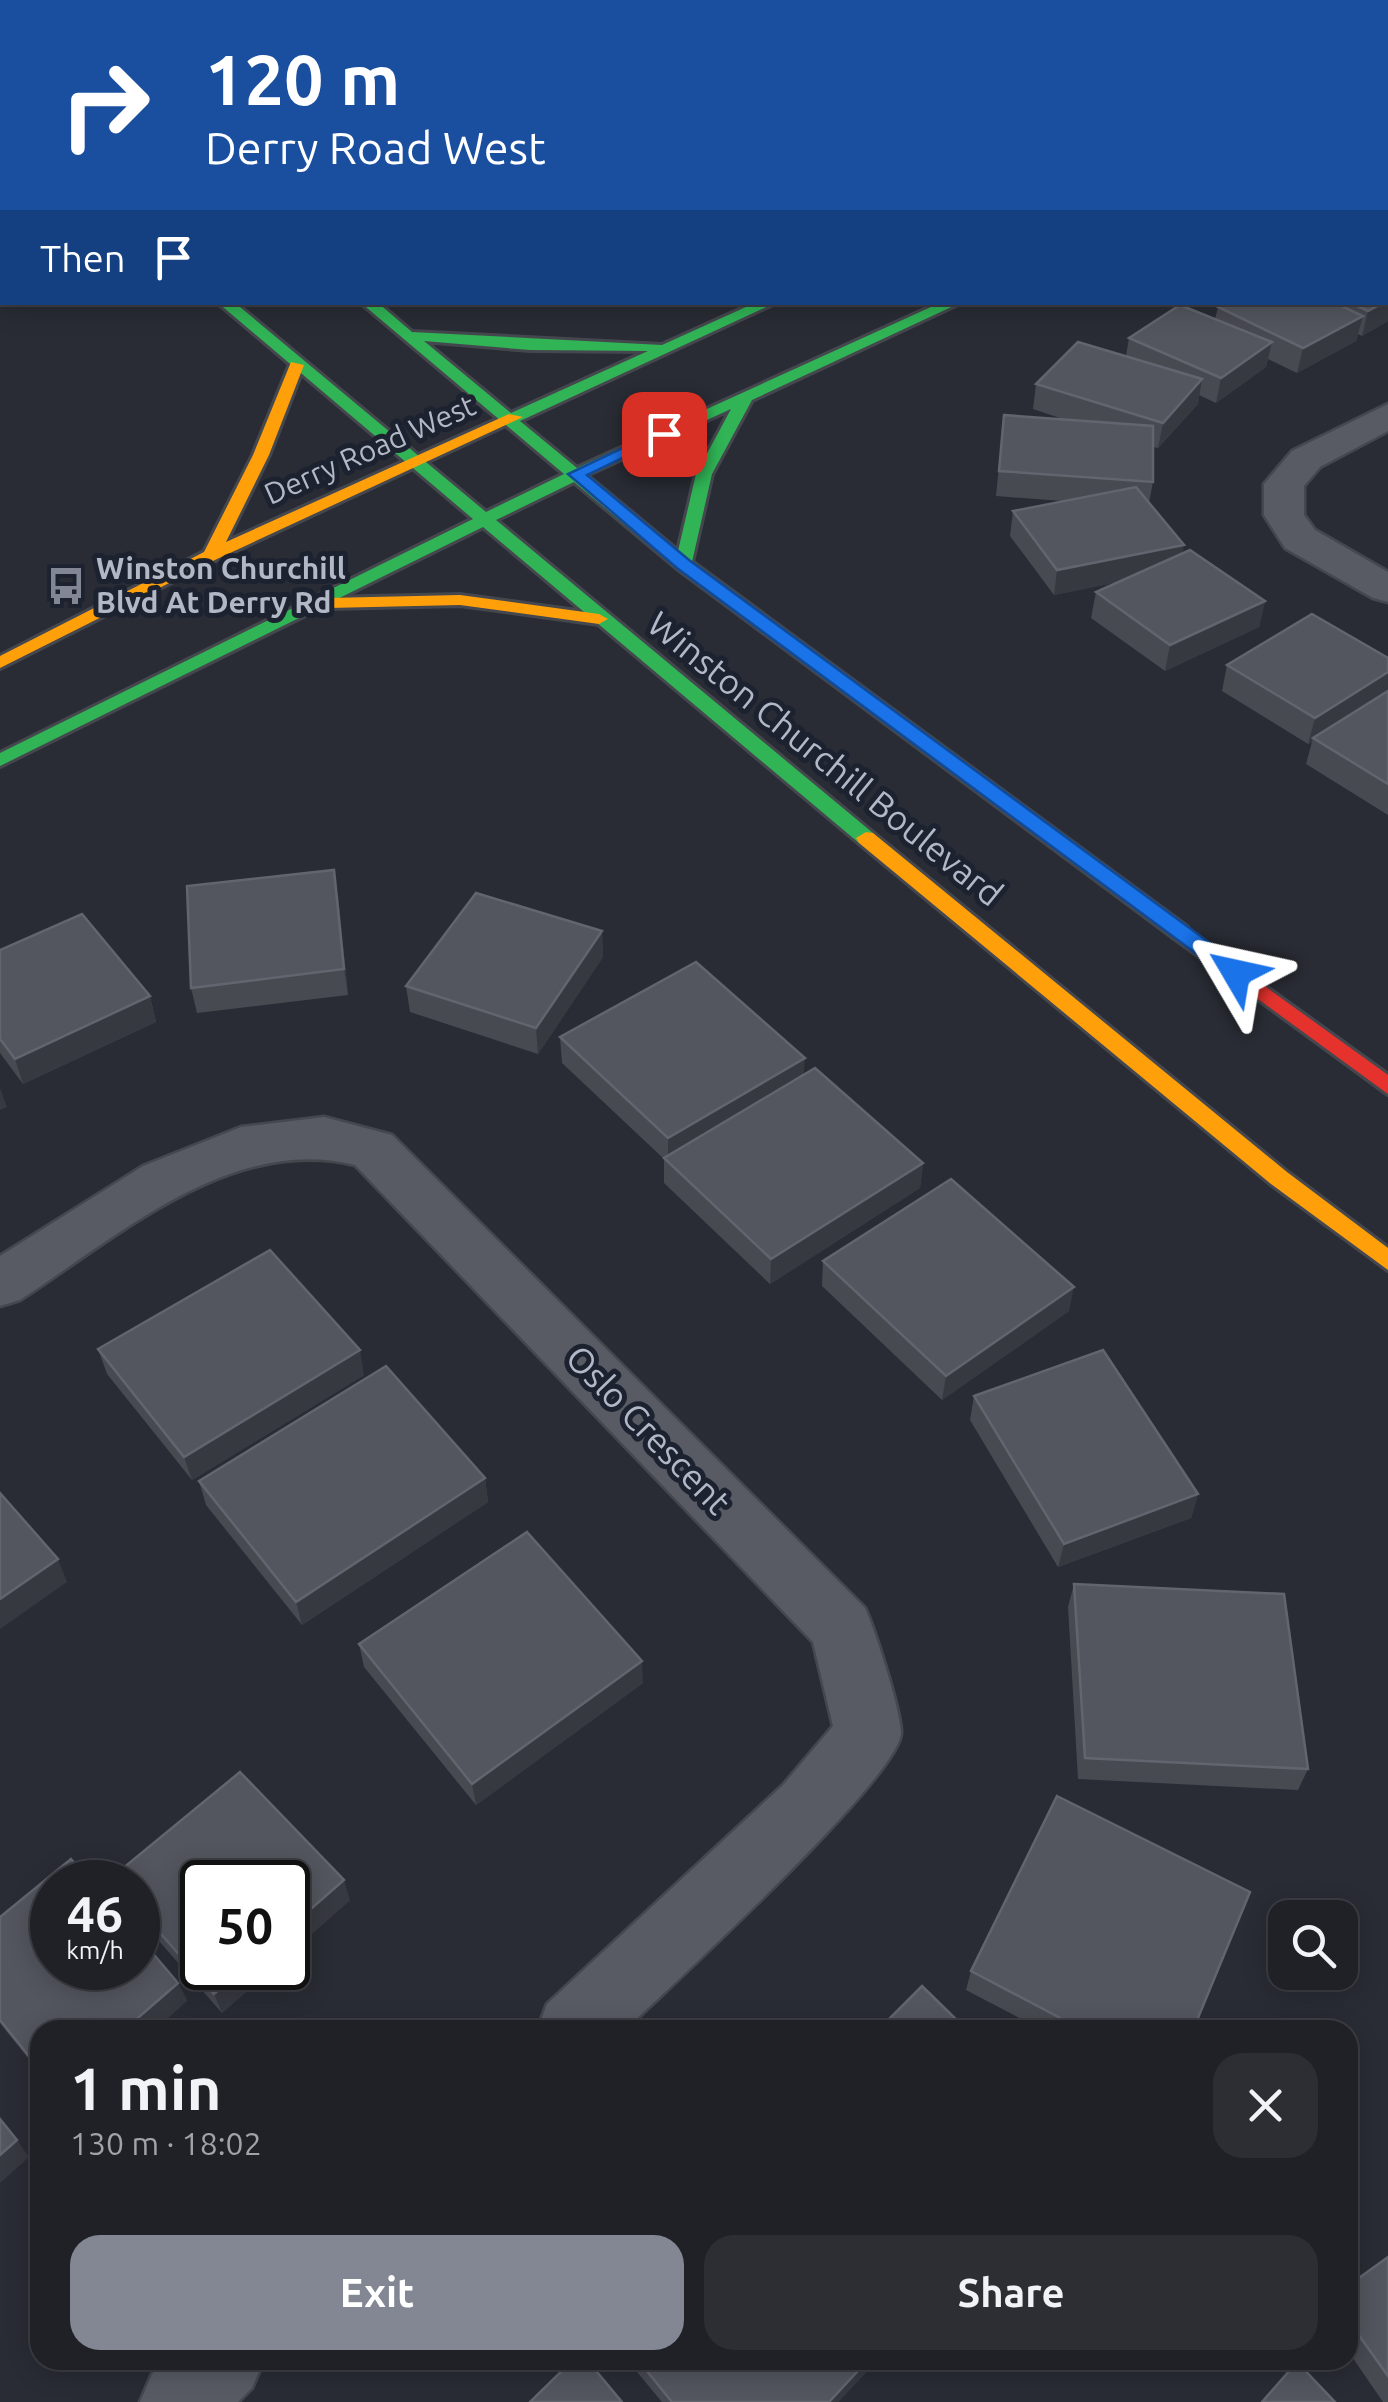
<!DOCTYPE html>
<meta charset="utf-8">
<style>
:root{--surface:#1f2127;--page:#2c2e33;--text:#f1f3f6;--muted:#a1a3a7;--line:#3c3e44;--accent:#828793}
body{margin:0;font-family:Ubuntu,sans-serif;background:var(--page);color:var(--text);height:100vh;display:flex;flex-direction:column;font-size:38px;white-space:nowrap}
*{box-sizing:border-box;margin:0}
p{font-size:32px;color:var(--muted)}
.icon{flex:none;width:55px;height:55px;fill:none;stroke:currentColor;stroke-width:2;stroke-linecap:round;stroke-linejoin:round}
.map{position:relative;flex:1;overflow:hidden}
.drawer{position:absolute;left:30px;top:2020px;width:1328px;height:350px;display:flex;flex-direction:column;background:var(--surface);border-radius:30px;box-shadow:0 5px 25px #0003,0 0 0 2px var(--line)}
.drawer>*{flex:none}
.top-card{position:absolute;left:0px;top:0px;width:1390px;height:305px;box-shadow:0 5px 25px #0003,0 0 0 2px var(--line);background:#1a4fa0;color:#fff;overflow:hidden}
.buttons{position:absolute;left:1268px;top:1900px;display:grid;gap:20px}
.buttons a{display:grid;place-items:center;width:90px;height:90px;border-radius:20px;background:var(--surface);box-shadow:0 5px 25px #0003,0 0 0 2px var(--line);font-size:50px}
.speed{position:absolute;left:30px;top:1860px;display:flex;gap:20px;font-size:50px;font-weight:700;text-align:center}
.speed>*{display:grid;place-content:center;width:130px;height:130px;border-radius:50%;background:var(--surface);box-shadow:0 5px 25px #0003,0 0 0 2px var(--line);line-height:1}
.speed small{font-size:25px;font-weight:400}
.speed .limit{border:5px solid #111;border-radius:15px;background:#fff;color:#111}
.pin{position:absolute;display:grid;place-items:center;width:85px;height:85px;color:#fff;margin:-42px;border-radius:20px;box-shadow:0 5px 15px #0006}
.me{position:absolute;width:110px;margin:-55px;rotate:306deg;stroke-linejoin:round;filter:drop-shadow(0 0 8px #0008)}
.turn{display:flex;align-items:center;gap:35px;height:210px;padding:0 40px;font-size:45px}
.turn .icon{width:130px;height:130px;stroke-width:2.5}
.turn b{display:block;font-size:70px;line-height:85px}
.then{display:flex;align-items:center;height:95px;padding:0 40px;background:#0003;gap:20px;font-size:38px}
.round{display:grid;place-items:center;flex:none;width:105px;height:105px;border-radius:30px;background:var(--page)}
.headline{display:flex;align-items:center;justify-content:space-between;height:170px;padding:0 40px}
h1{font-size:60px;font-weight:600;line-height:75px}
.primary-button{display:flex;gap:20px;margin-top:auto;padding:20px 40px}
.primary-button a{flex:1;height:115px;border-radius:30px;background:var(--accent);color:#fff;font-size:40px;font-weight:600;line-height:115px;text-align:center}
.primary-button a+a{background:var(--page);color:var(--text)}
.map>svg:first-child{display:block}
</style>
<div class="map">
<svg width="1388" height="2402" viewBox="0 0 1388 2402">
<rect width="100%" height="100%" fill="#292c34"/>
<g fill="none" stroke-linecap="round" stroke-linejoin="round">
<g stroke="#45474e" stroke-width="5">
<g id="street">
<path d="M442,0H475L476,2H444Z"/>
<path d="M1388,404V431L1320,467L1304,486V515L1315,530L1388,572V602L1373,598L1285,548L1264,515V484L1292,451Z"/>
<path d="M324,1117L392,1135L865,1608C874,1627 902,1714 901,1733C899,1778 669,1987 625,2030H537L547,2004L783,1785L833,1726L813,1642L355,1165C232,1134 117,1237 20,1300L0,1306V1256L143,1166L241,1127Z"/>
<path d="M166,2360H264L252,2388L238,2402H140L152,2374Z"/>
</g>
</g>
<g stroke="#45474e" stroke-width="6">
<g id="fast">
<path d="M0,22L2,23V32L0,31Z"/>
<path d="M217,302H234L486,512L564,474L360,302H377L412,332L662,345L757,302H777L520,421L577,468L942,302H962L752,400L712,474L692,562L1187,927L1190,932L1187,937H1173L677,568L574,482L496,520L873,833L876,838L873,843H859L483,527L0,766V753L473,519ZM424,341L530,350L648,351L511,413ZM731,409L696,474L678,551L586,475Z"/>
</g>
</g>
<g stroke="#45474e" stroke-width="6">
<g id="slow">
<path d="M291,362L304,365L269,455L226,542L509,414L523,417L217,559L0,668V656L204,552L253,455Z"/>
<path d="M460,595L599,614L608,619L599,624L460,605L328,608L319,603L328,598Z"/>
<path d="M866,832L873,833L1287,1172L1388,1248V1270L1271,1184L859,843L856,838Z"/>
</g>
</g>
<g stroke="#45474e" stroke-width="6">
<g id="jam">
<path d="M0,105L2,106V116L0,115Z"/>
<path d="M1180,925L1388,1075V1094L1173,937L1170,932L1173,927Z"/>
</g>
</g>
<use href="#street" fill="#585b63" fill-rule="evenodd"/>
<use href="#fast" fill="#30b455" fill-rule="evenodd"/>
<use href="#slow" fill="#ff9f0a" fill-rule="evenodd"/>
<use href="#jam" fill="#e5322d" fill-rule="evenodd"/>
</g>
<g fill="#484a52">
<path d="M1388,211V321L1362,336L1358,334L1356,341L1297,373L1268,359L1266,367L1216,403L1199,395L1198,404L1158,448L1153,447V482L1149,503L1182,554L1265,601L1259,627L1165,671L1091,618L1096,592L1118,582L1054,595L1010,536L1013,511L1063,501L996,496L1004,415L1066,420L1033,409L1036,384L1126,356L1129,338L1215,319L1218,307L1227,302H1388Z"/>
<path d="M1388,658V815L1306,764L1312,742L1308,744L1222,691L1227,665Z"/>
<path d="M338,895L348,995L197,1013L191,988Z"/>
<path d="M602,931L603,957L538,1054L410,1012L406,986Z"/>
<path d="M0,950L150,996L156,1022L23,1084L0,1053Z"/>
<path d="M560,1037L804,1074L923,1163L920,1188L770,1284L664,1183V1159L562,1063Z"/>
<path d="M823,1261L1069,1311L942,1400L822,1286Z"/>
<path d="M98,1349L364,1375L192,1480L107,1374Z"/>
<path d="M974,1396L1198,1494L1191,1518L1058,1567L970,1420Z"/>
<path d="M485,1478L488,1502L302,1625L206,1505L199,1481Z"/>
<path d="M1074,1584L1308,1769L1298,1790L1078,1779L1068,1607Z"/>
<path d="M359,1644L643,1683L476,1805L364,1667Z"/>
<path d="M111,1878L350,1900L222,2013L138,1917V1882H113Z"/>
<path d="M0,1917L178,1983L187,2001L40,2030V2073L0,2023Z"/>
<path d="M971,1971L1193,2030H1042L966,1990Z"/>
<path d="M1388,2257V2402H1383L1348,2351V2286Z"/>
<path d="M627,2360H872L870,2368L838,2402H662Z"/>
</g>
<g fill="#373941">
<path d="M1388,300V321L1362,336L1368,311L1384,302H1388Z"/>
<path d="M1363,316L1356,341L1297,373L1303,348Z"/>
<path d="M1272,342L1266,367L1216,403L1221,378Z"/>
<path d="M1202,379L1198,404L1158,448L1163,423Z"/>
<path d="M1184,545L1179,570L1054,595L1057,570Z"/>
<path d="M1265,601L1259,627L1165,671L1170,645Z"/>
<path d="M1388,672V693L1313,738L1312,742L1308,744L1315,718Z"/>
<path d="M334,870L338,895L348,995L344,969Z"/>
<path d="M602,931L603,957L538,1054L536,1028Z"/>
<path d="M150,996L156,1022L23,1084L15,1059Z"/>
<path d="M805,1058L803,1083L668,1163V1138Z"/>
<path d="M0,1088L7,1107L0,1110Z"/>
<path d="M923,1163L920,1188L770,1284L771,1259Z"/>
<path d="M1074,1287L1069,1311L942,1400L946,1376Z"/>
<path d="M360,1350L364,1375L192,1480L184,1457Z"/>
<path d="M485,1478L488,1502L302,1625L296,1602Z"/>
<path d="M1198,1494L1191,1518L1058,1567L1064,1544Z"/>
<path d="M58,1559L67,1582L0,1629V1599Z"/>
<path d="M642,1661L643,1683L476,1805L472,1784Z"/>
<path d="M344,1880L350,1900L288,1955V1929Z"/>
<path d="M244,1968H273L222,2013L214,1994Z"/>
<path d="M178,1983L187,2001L155,2030H124Z"/>
<path d="M17,2140L29,2157L0,2183V2155Z"/>
<path d="M868,2360H872L870,2368L838,2402H829Z"/>
</g>
<g fill="#53565e" stroke="#62656e" stroke-width="2.5">
<path d="M1227,302H1333L1363,316L1303,348L1218,307Z"/>
<path d="M1349,302H1384L1368,311Z"/>
<path d="M1180,305L1272,342L1221,378L1129,338Z"/>
<path d="M1078,342L1202,379L1163,423L1036,384Z"/>
<path d="M1004,415L1153,426V482L999,471Z"/>
<path d="M1136,487L1184,545L1057,570L1013,511Z"/>
<path d="M1190,550L1265,601L1170,645L1096,592Z"/>
<path d="M1312,614L1388,658V672L1315,718L1227,665Z"/>
<path d="M1388,691V784L1313,738Z"/>
<path d="M334,870L344,969L191,988L187,886Z"/>
<path d="M476,893L602,931L536,1028L406,986Z"/>
<path d="M82,914L150,996L15,1059L0,1039V950Z"/>
<path d="M696,962L805,1058L668,1138L560,1037Z"/>
<path d="M815,1068L923,1163L771,1259L664,1158Z"/>
<path d="M951,1179L1074,1287L946,1376L823,1261Z"/>
<path d="M270,1250L360,1350L184,1457L98,1349Z"/>
<path d="M1103,1350L1198,1494L1064,1544L974,1396Z"/>
<path d="M386,1366L485,1478L296,1602L199,1481Z"/>
<path d="M0,1493L58,1559L0,1599Z"/>
<path d="M527,1532L642,1661L472,1784L359,1644Z"/>
<path d="M1074,1584L1284,1594L1308,1769L1085,1758Z"/>
<path d="M240,1772L344,1880L288,1929V1882H202V1968H244L214,1994L138,1908V1882H115L111,1878Z"/>
<path d="M1057,1796L1250,1892L1193,2030H1083L971,1971Z"/>
<path d="M71,1859L92,1882H52V1968H138V1936L178,1983L124,2030H40V2070L0,2020V1917Z"/>
<path d="M922,1986L967,2030H878Z"/>
<path d="M0,2119L17,2140L0,2155Z"/>
<path d="M1388,2257V2376L1348,2320V2286Z"/>
<path d="M573,2360H587L622,2402H530Z"/>
<path d="M638,2360H868L829,2402H672Z"/>
<path d="M1297,2362L1335,2402H1262Z"/>
</g>
<path fill="#1a73e8" stroke="#114b97" stroke-width="2.5" d="M658,431L672,434L587,475L689,560L1244,968L1247,973L1244,978H1229L677,568L568,474Z"/>
<defs>
<g id="bus-bare" transform="scale(3)"><path d="M-5-6H5V4H4V6H2V4H-2V6H-4V4H-5ZM-3.5-4V0h7V-4ZM-3.5 1.2v1.5H-2V1.2ZM2 1.2v1.5H3.5V1.2Z" fill="#828793" stroke="#1c222f" stroke-width="2.5" paint-order="stroke"/></g>
</defs>
<g fill-rule="evenodd">
<use href="#bus-bare" x="66" y="586"/>
</g>
<g text-anchor="middle" stroke-width="10" stroke-linejoin="round" paint-order="stroke">
<g font-size="30" fill="#b2b8c6" stroke="#1c222f">
<text transform="translate(370 450) rotate(-24)" y="10">Derry Road West</text>
</g>
<g font-size="30" font-weight="bold" fill="#b2b8c6" stroke="#1c222f" text-anchor="start">
<text x="96" y="579">Winston Churchill<tspan x="96" dy="34">Blvd At Derry Rd</tspan></text>
</g>
<g font-size="35" fill="#b2b8c6" stroke="#1c222f">
<text transform="translate(825 759) rotate(39)" y="12">Winston Churchill Boulevard</text>
<text transform="translate(648 1430) rotate(46)" y="12">Oslo Crescent</text>
</g>
</g>
</svg>
<div class="buttons">
<a><svg class="icon" aria-label="search" viewBox="0 0 24 24"><circle cx="10" cy="10" r="6"/><path d="M15 15l6 6"/></svg></a>
</div>
<div class="speed"><div>46<small>km/h</small></div><div class="limit">50</div></div>
<div class="pin" style="left:664px;top:434px;background:#d93025"><svg class="icon" aria-label="arrive" viewBox="0 0 24 24"><path d="M6 21V4h12l-3 4 3 4H6"/></svg></div>
<svg class="me" style="left:1236px;top:973px" viewBox="-20 -20 40 40"><path d="M0-17L14 15 0 8-14 15z" fill="#1a73e8" stroke="#fff" stroke-width="4"/></svg>
<div class="top-card">
<div class="turn"><svg class="icon" aria-label="right" viewBox="0 0 24 24"><path d="M7 20v-9h11M14 6l5 5-5 5"/></svg><div><b>120 m</b>Derry Road West</div></div>
<div class="then">Then<svg class="icon" aria-label="arrive" viewBox="0 0 24 24"><path d="M6 21V4h12l-3 4 3 4H6"/></svg></div>
</div>
<section class="drawer">
<div class="headline"><div><h1>1 min</h1><p>130 m · 18:02</p></div><a class="round"><svg class="icon" aria-label="close" viewBox="0 0 24 24"><path d="M6 6l12 12M18 6L6 18"/></svg></a></div>
<div class="primary-button"><a>Exit</a><a>Share</a></div>
</section>
</div>
